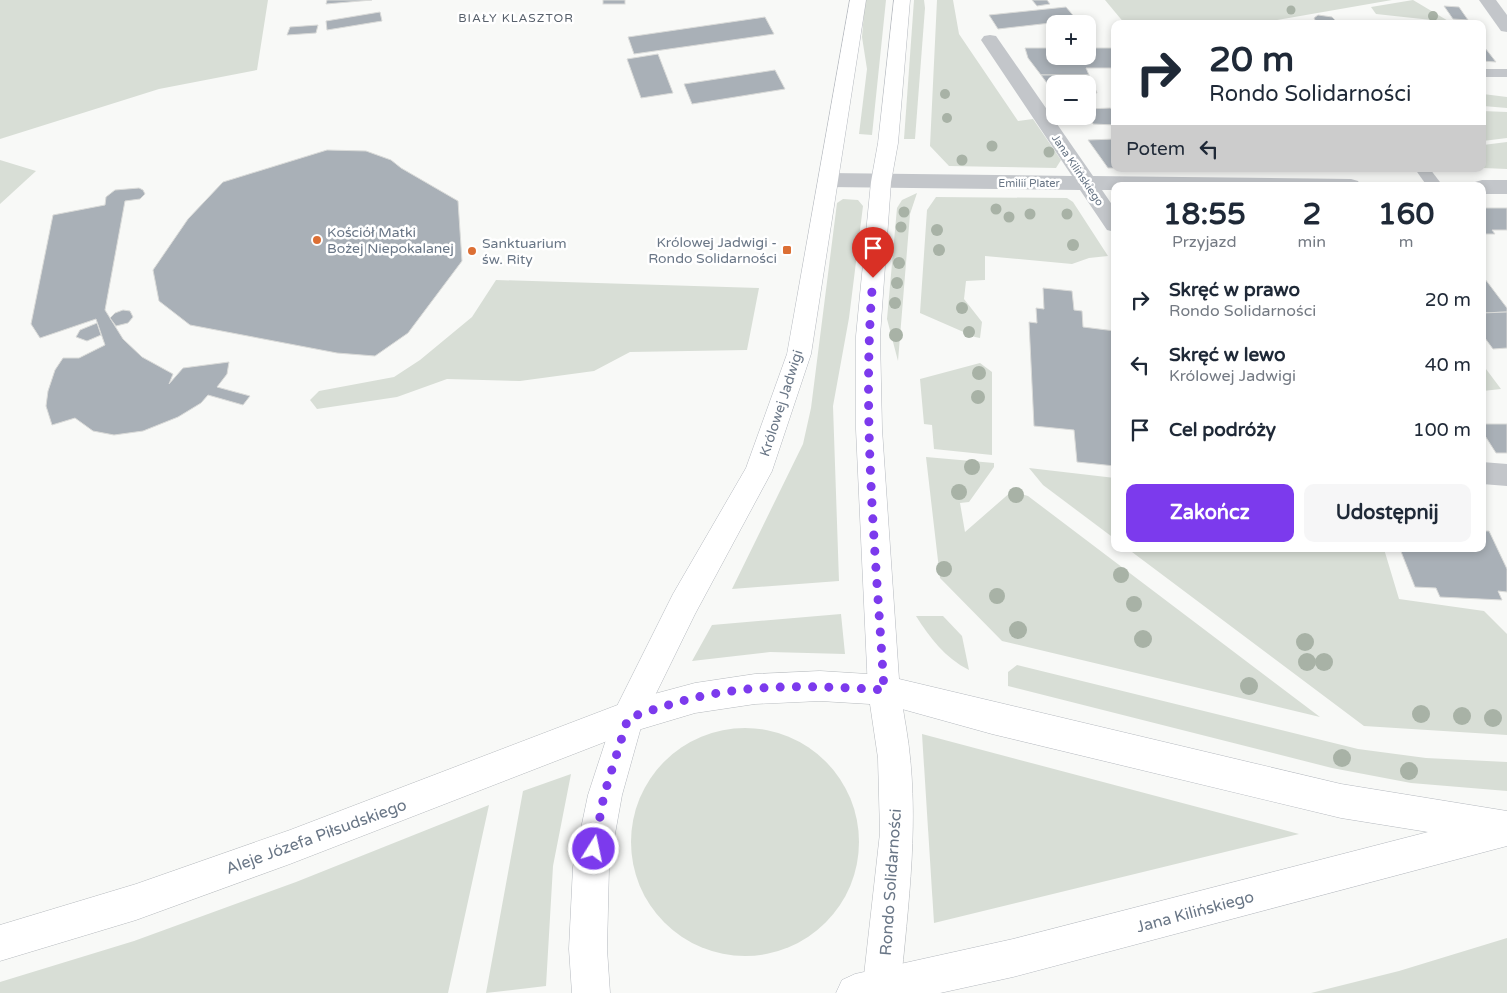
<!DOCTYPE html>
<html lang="pl">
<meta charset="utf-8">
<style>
:root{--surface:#fff;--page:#f6f6f7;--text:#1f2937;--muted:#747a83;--accent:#7c3aed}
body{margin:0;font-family:"Varela Round",sans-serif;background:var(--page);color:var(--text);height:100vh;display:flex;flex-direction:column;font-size:19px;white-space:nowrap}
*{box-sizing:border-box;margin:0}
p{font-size:16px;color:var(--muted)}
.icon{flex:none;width:28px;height:28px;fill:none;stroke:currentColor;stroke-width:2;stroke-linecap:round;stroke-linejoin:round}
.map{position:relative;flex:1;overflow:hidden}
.panel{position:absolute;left:1111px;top:182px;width:375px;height:370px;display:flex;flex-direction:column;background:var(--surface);border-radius:10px;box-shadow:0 2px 8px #0003}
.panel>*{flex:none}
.guide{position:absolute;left:1111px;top:20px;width:375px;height:152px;border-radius:10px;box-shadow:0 2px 8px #0003;background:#fff;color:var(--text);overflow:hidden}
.tools{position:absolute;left:1046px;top:15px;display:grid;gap:10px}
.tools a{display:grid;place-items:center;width:50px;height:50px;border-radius:10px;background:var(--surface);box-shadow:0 2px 8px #0003;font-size:25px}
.pin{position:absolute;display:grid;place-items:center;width:42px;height:42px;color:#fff;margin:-51px -21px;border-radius:50% 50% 50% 0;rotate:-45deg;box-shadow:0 0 5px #0007}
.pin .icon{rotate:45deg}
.me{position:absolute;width:55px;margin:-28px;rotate:10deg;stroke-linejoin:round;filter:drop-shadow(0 0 4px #0008)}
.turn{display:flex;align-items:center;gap:18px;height:105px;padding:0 15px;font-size:22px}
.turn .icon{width:65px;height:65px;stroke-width:2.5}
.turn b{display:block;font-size:35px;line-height:42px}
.then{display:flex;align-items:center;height:48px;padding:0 15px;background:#0003;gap:10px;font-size:19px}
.eta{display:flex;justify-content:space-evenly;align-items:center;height:85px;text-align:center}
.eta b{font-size:30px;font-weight:700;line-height:35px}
.cta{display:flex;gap:10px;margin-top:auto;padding:10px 15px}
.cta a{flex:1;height:58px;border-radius:10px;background:var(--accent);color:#fff;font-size:20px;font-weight:700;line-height:58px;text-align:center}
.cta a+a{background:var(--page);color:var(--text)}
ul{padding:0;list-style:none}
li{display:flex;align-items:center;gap:15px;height:65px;padding:0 15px}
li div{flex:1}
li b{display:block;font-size:19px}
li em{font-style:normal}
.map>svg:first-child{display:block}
</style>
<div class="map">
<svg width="1507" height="993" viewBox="0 0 1507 993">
<rect width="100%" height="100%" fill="#f8f9f7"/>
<g fill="#d8ded6">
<path d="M0,0H268L257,70L159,89L0,139Z"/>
<path d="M865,0H886L872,135L859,134L867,69L862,37Z"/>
<path d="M914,0H924L925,8L915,139H904Z"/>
<path d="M937,0H953L959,34L1018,121L1033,119L1061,160L1056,168L949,166L930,146Z"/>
<path d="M1105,0H1392L1255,24H1125Z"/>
<path d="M1413,0L1450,22L1376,14L1371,7Z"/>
<path d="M1483,94L1507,97V108L1483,106Z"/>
<path d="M1482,111L1507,112V138L1483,141Z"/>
<path d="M1507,142V169L1483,168V145Z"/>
<path d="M0,160L36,171L0,204Z"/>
<path d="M917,193L910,214L898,361L887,319L897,208L902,200Z"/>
<path d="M936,197L1067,198L1073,202L1108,256L1089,258L1072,264L985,256V280L966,281L964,299L982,322L980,338L975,337L920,313L927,210Z"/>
<path d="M843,199L858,200L863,206L849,318L833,406L839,581L732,589L803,444L811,408L837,203Z"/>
<path d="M496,280L759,288L747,350L630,352L594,371L520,381L447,379L397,397L317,409L310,400L319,391L394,377L420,360L472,317Z"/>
<path d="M980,363L992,372V455L934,449L932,425L924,424L920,379Z"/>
<path d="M1483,365L1501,389L1483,391Z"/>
<path d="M926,457L994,463V467L969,502L960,503L965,532L1012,491L1028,496L1320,717L1002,641L940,578Z"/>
<path d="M1029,468L1115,478V539L1043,485Z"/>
<path d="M1128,549H1384L1399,599L1484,611L1507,634V735L1364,726Z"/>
<path d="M841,614L845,654L770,652L692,661L712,625Z"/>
<path d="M916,616H943L962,636L969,670C945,658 930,638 916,616Z"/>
<path d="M1017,665L1358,749L1426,758L1507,762V791L1411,783L1332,768L1008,686V672Z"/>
<circle cx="745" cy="842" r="114"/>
<path d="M922,734L1299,834L934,923Z"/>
<path d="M571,774L553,866L546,986L486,993L523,791Z"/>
<path d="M489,805L448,993H0V982L134,941L296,882Z"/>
<path d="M1507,938V993H1311L1399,971Z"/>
</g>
<g fill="#a9b0b7" stroke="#dadbd9">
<path d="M327,0H372L326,4Z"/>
<rect x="603" y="0" width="22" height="4"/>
<path d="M1032,0H1047L1050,4L1037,6Z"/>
<path d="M1444,6L1459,7L1468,20L1453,19Z"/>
<path d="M1066,7L1077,20L998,29L989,15Z"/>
<path d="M380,12L382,21L327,30L326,21Z"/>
<path d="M1318,15L1332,17L1339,24H1317L1314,18Z"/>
<path d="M765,17L774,34L634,54L628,37Z"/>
<path d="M318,25L316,33L287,35L290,27Z"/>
<path d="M1482,44L1496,62L1482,61Z"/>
<path d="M1025,48H1055V56H1088V48H1115V68H1086L1089,75H1041L1028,58Z"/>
<path d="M658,54L673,93L641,98L627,59Z"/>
<path d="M775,70L785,89L692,104L684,84Z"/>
<path d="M1041,75H1089L1097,93H1088V84H1055V94Z"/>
<path d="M1110,108L1115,110V125L1093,124L1088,109Z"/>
<path d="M1115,139V168H1108L1088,140Z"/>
<path d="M327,150L366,151L391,160L401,168L458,201L462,261L408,333L375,356L337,353L190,325L159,301L153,270L188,219L223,182Z"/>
<path d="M139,188L143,190L145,194L140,199L125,201L105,310L123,339L142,357L173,374L169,384L183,368L229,362L227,374L217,387L250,396L243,405L208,395L201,403L178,417L143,431L114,435L93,431L75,418L52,425L46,406L48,391L55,370L63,358H79L105,345L96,319L40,338L31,324L53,215L105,205L106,197L115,190Z"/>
<path d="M1482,208H1507V230H1492L1495,234H1482Z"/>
<path d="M1482,279H1485L1507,308V312L1482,313Z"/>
<path d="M1043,288L1072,291L1074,310L1082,311L1083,327L1115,331V466L1077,462L1074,430L1034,426L1029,322L1037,323L1036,308L1044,309Z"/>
<path d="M123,310L130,311L133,317L128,323L116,326L110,318L115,313Z"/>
<path d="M1507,312V348L1493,349L1482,334V313Z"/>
<path d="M97,323L101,335L87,341L76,337L80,330Z"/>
<path d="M1482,424H1507V453H1496L1482,431Z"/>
<path d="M1482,531H1489L1507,569V592L1498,591L1502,600L1440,597L1436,588L1415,587L1400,549H1482Z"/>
</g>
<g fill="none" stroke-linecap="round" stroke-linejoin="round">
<g stroke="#b5b9bf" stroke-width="1">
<g id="secondary">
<path d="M850,0H866L811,354L772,471L695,614L643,720L622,795L609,867L607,949L610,993H572L569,949L573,867L588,795L617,706L673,594L746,468L787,354Z"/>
<path d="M894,0H910L898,143L891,182L880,336L882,429L899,679L1341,784L1507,811V846L1013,977L940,993H836L842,980L855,974L1013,939L1428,832L1341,818L992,734L873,701L868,690L856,429V336L871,182L878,143Z"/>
</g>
</g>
<g stroke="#b6babe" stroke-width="1">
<path id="primary" d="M820,671L884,675L895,679C902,695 903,711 906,727C921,816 908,904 900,993H862L880,833L878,758L870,704L820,701L755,704L695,713L628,733L290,864L136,920L0,961V925L136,884L290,830L628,701L695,683L755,674Z"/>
</g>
<g fill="#c3c6ca" fill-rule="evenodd">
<rect x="1482" y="69" width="25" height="8"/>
<path d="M1415,169H1430L1443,186H1427Z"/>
</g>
<g fill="#c3c6ca" fill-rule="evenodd">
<path d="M1479,0H1496L1507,15V32L1501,31Z"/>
<path d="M990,35L996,36L1093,176L1351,179L1358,181L1361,186H1115V190H1102L1115,209V232L1107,230L1080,190L828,187L821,185L818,180L821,175L828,173L1072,176L981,40L984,36Z"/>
<path d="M1482,180H1507V194H1482V186H1472L1475,182Z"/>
<path d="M1482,462L1507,464V486L1482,484Z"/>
</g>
<use href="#secondary" fill="#fff" fill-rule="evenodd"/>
<use href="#primary" fill="#fff" fill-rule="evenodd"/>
</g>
<g fill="#a8b2a6">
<circle cx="1291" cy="10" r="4.5"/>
<circle cx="1433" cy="16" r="5"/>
<circle cx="945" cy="94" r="5"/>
<circle cx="947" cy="118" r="5"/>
<circle cx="992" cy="146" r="5.5"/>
<circle cx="1049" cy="152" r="5.5"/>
<circle cx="962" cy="160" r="5.5"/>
<circle cx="996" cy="209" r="5.5"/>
<circle cx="904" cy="212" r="5.5"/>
<circle cx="1030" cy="214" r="5.5"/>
<circle cx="1067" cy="214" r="5.5"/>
<circle cx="1009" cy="217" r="5.5"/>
<circle cx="901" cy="227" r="5.5"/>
<circle cx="937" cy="230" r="6"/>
<circle cx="1073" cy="245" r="6"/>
<circle cx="939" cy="250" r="6"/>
<circle cx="899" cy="263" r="6"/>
<circle cx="897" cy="283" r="6"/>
<circle cx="895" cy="303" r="6"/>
<circle cx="962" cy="308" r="6"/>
<circle cx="969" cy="332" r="6"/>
<circle cx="896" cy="335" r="7"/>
<circle cx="979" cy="373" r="7"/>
<circle cx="978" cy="397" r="7"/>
<circle cx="972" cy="467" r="8"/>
<circle cx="959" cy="492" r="8"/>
<circle cx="1016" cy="495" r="8"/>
<circle cx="944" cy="569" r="8"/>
<circle cx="1121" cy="575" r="8"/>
<circle cx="997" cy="596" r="8"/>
<circle cx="1134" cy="604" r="8"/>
<circle cx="1018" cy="630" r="9"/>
<circle cx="1143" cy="639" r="9"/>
<circle cx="1305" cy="642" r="9"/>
<circle cx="1307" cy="662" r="9"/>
<circle cx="1324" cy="662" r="9"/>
<circle cx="1249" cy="686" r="9"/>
<circle cx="1421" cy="714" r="9"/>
<circle cx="1462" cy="716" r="9"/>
<circle cx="1493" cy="718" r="9"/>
<circle cx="1342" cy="758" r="9"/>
<circle cx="1409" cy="771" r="9"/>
</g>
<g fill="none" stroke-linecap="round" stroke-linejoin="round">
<path stroke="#7c3aed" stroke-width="9" stroke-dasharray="0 16.2" d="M594,849L604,795L628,718C650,711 672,703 694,698C755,683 822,686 884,690C876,553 861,415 873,278"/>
</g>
<g fill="#dc6f34" stroke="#fff" stroke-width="2">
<circle cx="317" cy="240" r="5"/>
<rect x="782" y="245" width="10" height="10" rx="2.5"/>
<circle cx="472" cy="251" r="5"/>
</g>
<g text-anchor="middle" stroke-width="5" stroke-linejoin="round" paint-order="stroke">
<g font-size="11" fill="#697686" stroke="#fff">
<text transform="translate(1078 170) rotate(56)" y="4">Jana Kilińskiego</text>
<text x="1029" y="187">Emilii Plater</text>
</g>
<g font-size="12" letter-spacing="1" fill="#57606b" stroke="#fff">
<text x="516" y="22">BIAŁY KLASZTOR</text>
</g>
<g font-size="14" fill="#697686" stroke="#fff" text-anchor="start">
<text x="327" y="237">Kościół Matki<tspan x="327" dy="16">Bożej Niepokalanej</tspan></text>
<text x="777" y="247" text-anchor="end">Królowej Jadwigi -<tspan x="777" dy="16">Rondo Solidarności</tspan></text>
<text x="482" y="248">Sanktuarium<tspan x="482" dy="16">św. Rity</tspan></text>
</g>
<g font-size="14" fill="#697686" stroke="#fff">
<text transform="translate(781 403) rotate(-72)" y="5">Królowej Jadwigi</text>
</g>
<g font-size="16" fill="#697686" stroke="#fff">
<text transform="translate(316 836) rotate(-20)" y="6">Aleje Józefa Piłsudskiego</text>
<text transform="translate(890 882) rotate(-86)" y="6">Rondo Solidarności</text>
<text transform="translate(1195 911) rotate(-15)" y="6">Jana Kilińskiego</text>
</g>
</g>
</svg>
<div class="tools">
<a>+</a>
<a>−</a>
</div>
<div class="pin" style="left:873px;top:278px;background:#d93025"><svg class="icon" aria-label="arrive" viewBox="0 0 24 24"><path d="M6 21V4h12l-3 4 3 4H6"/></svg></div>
<svg class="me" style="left:594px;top:849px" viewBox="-20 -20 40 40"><circle r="17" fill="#7c3aed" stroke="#fff" stroke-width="3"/><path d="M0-11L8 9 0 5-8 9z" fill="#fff"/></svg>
<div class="guide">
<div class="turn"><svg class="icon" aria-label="right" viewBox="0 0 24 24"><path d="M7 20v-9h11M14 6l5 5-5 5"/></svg><div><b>20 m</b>Rondo Solidarności</div></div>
<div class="then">Potem<svg class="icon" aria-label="left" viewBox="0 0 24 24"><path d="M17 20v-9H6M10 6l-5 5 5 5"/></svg></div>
</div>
<section class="panel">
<div class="eta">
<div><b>18:55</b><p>Przyjazd</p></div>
<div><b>2</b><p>min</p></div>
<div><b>160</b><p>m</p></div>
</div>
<ul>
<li><svg class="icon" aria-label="right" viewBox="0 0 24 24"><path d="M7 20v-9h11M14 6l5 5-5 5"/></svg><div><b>Skręć w prawo</b><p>Rondo Solidarności</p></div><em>20 m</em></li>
<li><svg class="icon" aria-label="left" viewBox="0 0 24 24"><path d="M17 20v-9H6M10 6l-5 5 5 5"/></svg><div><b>Skręć w lewo</b><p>Królowej Jadwigi</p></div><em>40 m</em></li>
<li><svg class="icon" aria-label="arrive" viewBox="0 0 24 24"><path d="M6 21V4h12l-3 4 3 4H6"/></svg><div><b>Cel podróży</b></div><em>100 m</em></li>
</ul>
<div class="cta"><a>Zakończ</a><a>Udostępnij</a></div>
</section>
</div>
